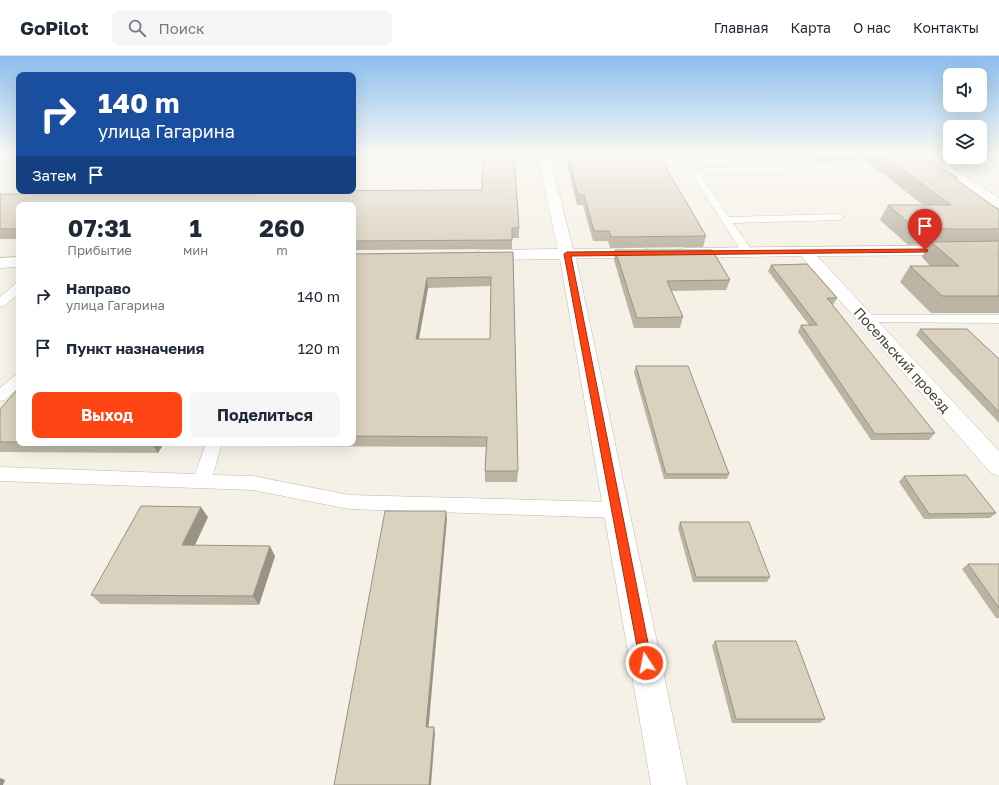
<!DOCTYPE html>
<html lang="ru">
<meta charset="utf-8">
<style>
:root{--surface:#fff;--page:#f6f6f7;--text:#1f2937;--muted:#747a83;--line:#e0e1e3;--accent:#ff4414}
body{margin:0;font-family:"Golos Text",sans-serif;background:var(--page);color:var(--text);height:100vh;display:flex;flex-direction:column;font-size:15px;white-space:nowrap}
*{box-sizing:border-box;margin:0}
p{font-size:13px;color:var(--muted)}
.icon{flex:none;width:22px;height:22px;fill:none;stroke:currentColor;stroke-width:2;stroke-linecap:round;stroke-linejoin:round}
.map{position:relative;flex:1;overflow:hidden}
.panel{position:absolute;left:16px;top:146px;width:340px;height:244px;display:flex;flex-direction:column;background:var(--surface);border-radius:8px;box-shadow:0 4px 16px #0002}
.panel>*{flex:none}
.banner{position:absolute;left:16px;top:16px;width:340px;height:122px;border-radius:8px;box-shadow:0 4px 16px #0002;background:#1a4fa0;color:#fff;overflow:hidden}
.controls{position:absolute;left:943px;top:12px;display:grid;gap:8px}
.controls a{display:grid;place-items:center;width:44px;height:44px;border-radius:8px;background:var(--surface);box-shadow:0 4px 16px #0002;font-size:20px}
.pin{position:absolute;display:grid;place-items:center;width:34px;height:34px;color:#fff;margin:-41px -17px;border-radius:50% 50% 50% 0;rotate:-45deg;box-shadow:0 0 4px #0007}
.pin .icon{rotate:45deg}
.me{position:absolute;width:44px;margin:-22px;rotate:349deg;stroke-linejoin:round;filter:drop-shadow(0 0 3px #0008)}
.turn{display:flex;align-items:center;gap:14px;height:84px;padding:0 16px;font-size:18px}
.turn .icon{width:52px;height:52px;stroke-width:2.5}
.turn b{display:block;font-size:28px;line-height:34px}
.then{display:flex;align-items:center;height:38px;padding:0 16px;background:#0003;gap:8px;font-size:15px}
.eta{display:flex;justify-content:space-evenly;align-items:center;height:68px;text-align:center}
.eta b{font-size:24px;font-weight:700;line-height:28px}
.button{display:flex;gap:8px;margin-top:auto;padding:8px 16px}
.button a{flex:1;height:46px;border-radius:8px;background:var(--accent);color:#fff;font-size:16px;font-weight:700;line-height:46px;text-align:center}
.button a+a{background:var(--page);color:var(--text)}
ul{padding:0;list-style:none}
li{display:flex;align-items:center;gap:12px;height:52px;padding:0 16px}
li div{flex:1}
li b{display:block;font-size:15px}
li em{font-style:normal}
header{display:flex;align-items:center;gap:24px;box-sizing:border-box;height:56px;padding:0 20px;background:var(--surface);border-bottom:1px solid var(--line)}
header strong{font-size:19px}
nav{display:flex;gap:22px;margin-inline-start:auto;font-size:14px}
.search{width:280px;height:36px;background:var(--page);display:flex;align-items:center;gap:10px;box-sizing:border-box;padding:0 14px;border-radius:8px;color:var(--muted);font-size:15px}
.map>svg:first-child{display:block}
</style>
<header>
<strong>GoPilot</strong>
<div class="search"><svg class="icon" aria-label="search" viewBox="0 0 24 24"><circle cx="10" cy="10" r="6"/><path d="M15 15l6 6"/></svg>Поиск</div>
<nav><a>Главная</a><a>Карта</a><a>О нас</a><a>Контакты</a></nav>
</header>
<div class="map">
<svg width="999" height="729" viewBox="0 0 999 729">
<rect width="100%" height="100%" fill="#f5f1e7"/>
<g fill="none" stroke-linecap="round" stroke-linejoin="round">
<g stroke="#c1baa9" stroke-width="1">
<g id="service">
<path d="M788,111L791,112V116L706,118L702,121L729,161L839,158L844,161L839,164L733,167L753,196L747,199L743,198L693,120L704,112Z"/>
<path d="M19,227V237L4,250L0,251V241L15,228Z"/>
<path d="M866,259H999V267L861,266L859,263Z"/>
<path d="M19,318V331L5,344L0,345V332L14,320Z"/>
<path d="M206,387H222L213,419L253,420L349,439L616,446L623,449L625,454L623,459L616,462L349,453L253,434L0,425V411L195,418Z"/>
</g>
</g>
<g stroke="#c1baa9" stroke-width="1">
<g id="minor">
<path d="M537,98H549L573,193L644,192L649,194L652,197L649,200L644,202H576L687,729H651L560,203L482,204L477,202L474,199L477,196L482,194L558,193Z"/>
<path d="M919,98H932L999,142V152L994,151Z"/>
<path d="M999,189V199L817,200L999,395V420L991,417L801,200L684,202L679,200L676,197L679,194L684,192Z"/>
<path d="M19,201V211L0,212V202Z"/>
</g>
</g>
<use href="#service" fill="#fff" fill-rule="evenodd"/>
<use href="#minor" fill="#fff" fill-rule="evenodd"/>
</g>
<g fill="#bbb4a3" fill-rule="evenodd">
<path d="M483,98H514L519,172V182H512V193L353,194V149H19V183H0V138H255L258,135L482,134Z"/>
<path d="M591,98H630L632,103L706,180L703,191L610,192L608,185H593L583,149H577L568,113L569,104H593Z"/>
<path d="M806,98H920L957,122L956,124L999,154V257H931L900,226L910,210H930L922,201L929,188L908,189L880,164L888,149H923L864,103L817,107Z"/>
<path d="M615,194L730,224L726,234L671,235L683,261L680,272H634L614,204Z"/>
<path d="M513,196L518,415L517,426H485V415L486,391L254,390L253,387H353V198ZM491,230L490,283H419L428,232Z"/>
<path d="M771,209L837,242L833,249H832L935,377L929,384H871L798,276L801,269H809L768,215Z"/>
<path d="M920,273L999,303V367L916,279Z"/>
<path d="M636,310L729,418L727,423H664L634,316Z"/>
<path d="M19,332V387H164L158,397L0,396V353Z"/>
<path d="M904,420L996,457L990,462L924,463L899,426Z"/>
<path d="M208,461L194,490L275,500L259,549L101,548L91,539Z"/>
<path d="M680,466L770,521L767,526H693L678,472Z"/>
<path d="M968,508H999V562H996L962,513Z"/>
<path d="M715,585L825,663L820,667H732L712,590Z"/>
</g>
<g fill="#999285">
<path d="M427,222L428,232L417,293L416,283Z"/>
<path d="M151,387H164L158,397Z"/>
<path d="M201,451L208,461L190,500L182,489Z"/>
<path d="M446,455L447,463L428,677L426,671Z"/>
<path d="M270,490L275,500L259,549L253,540Z"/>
<path d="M434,671L435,677L431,729H429Z"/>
<path d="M0,722L5,724L3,729H0Z"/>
</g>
<g fill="#dad1be" stroke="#999285" fill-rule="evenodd">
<path d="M483,98H514L519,172H512V184L353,185V149H19V173H0V138H255L258,135L482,134Z"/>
<path d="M595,98H630L632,103H661L706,180L611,181L609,175H594L584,139H578L569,104H597Z"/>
<path d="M881,98H920L957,122H954L999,154V173H916L888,149H951Z"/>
<path d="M999,185V240H942L910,210H959L931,186Z"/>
<path d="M615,194H712L730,224L667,225L683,261L637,262Z"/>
<path d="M513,196L518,415H485L487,381L353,380V198ZM491,221L490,283H416L427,222Z"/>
<path d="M807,208L837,242H827L935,377L875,378L801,269H817L771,209Z"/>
<path d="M920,273H967L999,303V356Z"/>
<path d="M636,310H688L729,418H666Z"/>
<path d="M19,332V386H0V353Z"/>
<path d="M966,419L996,457L929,458L904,420Z"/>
<path d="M141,450L201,451L182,489L270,490L253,540L91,539Z"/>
<path d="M385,455H446L426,671H434L429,729H334Z"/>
<path d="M680,466H749L770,521H696Z"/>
<path d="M968,508H999V552Z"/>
<path d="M715,585H796L825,663H736Z"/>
</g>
<linearGradient id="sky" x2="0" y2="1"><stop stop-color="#8bbeee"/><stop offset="0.49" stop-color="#faf9f4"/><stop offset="1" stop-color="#faf9f4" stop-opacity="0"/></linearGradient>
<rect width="999" height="200" fill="url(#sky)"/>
<path fill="#ff4414" stroke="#a62c0d" d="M925,193L928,194L927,196L571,200L652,607L650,612L646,614L641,612L564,198L567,196Z"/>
<g text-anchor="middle" stroke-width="3.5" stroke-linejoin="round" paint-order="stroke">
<g font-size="14" fill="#494235" stroke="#fff">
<text transform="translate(902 304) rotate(48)" y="5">Посельский проезд</text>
</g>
</g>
</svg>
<div class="controls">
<a><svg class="icon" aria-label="sound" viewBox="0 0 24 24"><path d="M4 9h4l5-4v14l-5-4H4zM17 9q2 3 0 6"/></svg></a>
<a><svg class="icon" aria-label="layers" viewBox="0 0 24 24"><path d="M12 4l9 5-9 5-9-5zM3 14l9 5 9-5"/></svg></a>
</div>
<div class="pin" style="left:925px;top:194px;background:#d93025"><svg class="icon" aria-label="arrive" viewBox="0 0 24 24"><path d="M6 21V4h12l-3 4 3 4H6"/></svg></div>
<svg class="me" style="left:646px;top:607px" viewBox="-20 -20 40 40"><circle r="17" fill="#ff4414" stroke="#fff" stroke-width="3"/><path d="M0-11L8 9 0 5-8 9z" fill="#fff"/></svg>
<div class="banner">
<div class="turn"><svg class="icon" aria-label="right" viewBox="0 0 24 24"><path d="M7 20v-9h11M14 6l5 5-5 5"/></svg><div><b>140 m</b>улица Гагарина</div></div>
<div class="then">Затем<svg class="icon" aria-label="arrive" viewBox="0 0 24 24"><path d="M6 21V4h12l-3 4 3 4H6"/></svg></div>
</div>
<section class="panel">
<div class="eta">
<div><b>07:31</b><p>Прибытие</p></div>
<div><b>1</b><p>мин</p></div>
<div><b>260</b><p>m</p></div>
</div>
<ul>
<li><svg class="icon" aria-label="right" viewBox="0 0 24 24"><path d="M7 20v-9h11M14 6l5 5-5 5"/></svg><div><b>Направо</b><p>улица Гагарина</p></div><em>140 m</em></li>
<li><svg class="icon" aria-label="arrive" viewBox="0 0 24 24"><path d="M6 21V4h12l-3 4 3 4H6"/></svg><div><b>Пункт назначения</b></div><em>120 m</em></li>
</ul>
<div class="button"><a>Выход</a><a>Поделиться</a></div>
</section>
</div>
